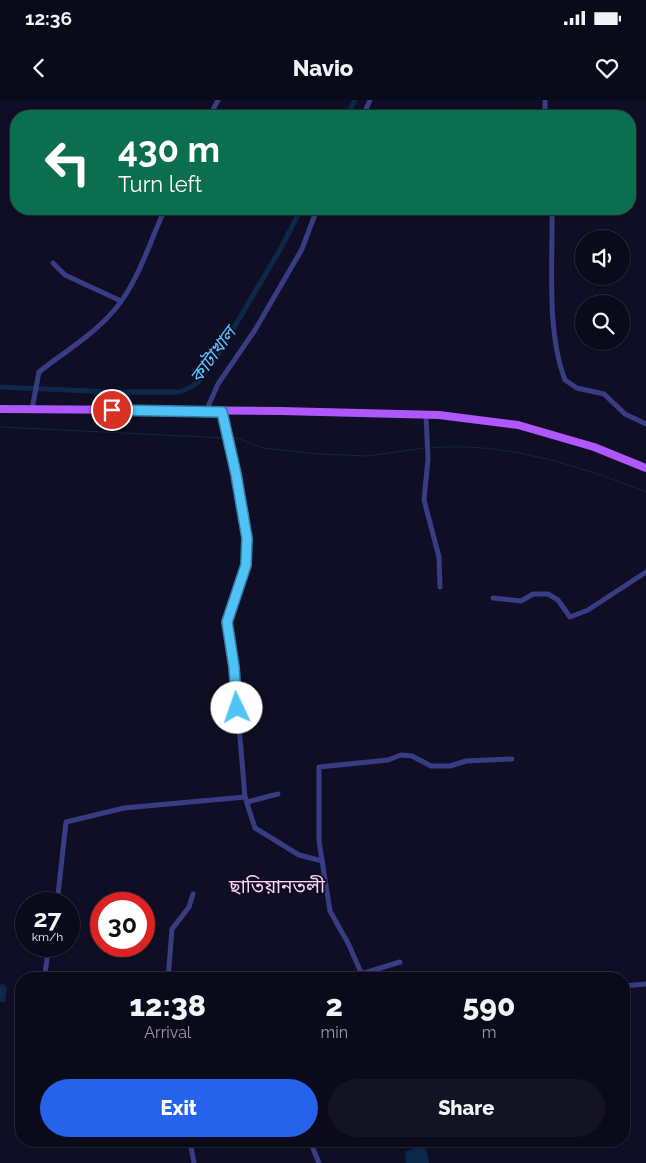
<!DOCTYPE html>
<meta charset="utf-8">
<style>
:root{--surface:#0b0a1b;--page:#141324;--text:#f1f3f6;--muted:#9a9aa3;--line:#2b2b3a;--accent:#2563eb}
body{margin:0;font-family:Raleway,"Noto Sans Bengali",sans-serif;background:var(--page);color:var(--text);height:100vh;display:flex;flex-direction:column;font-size:19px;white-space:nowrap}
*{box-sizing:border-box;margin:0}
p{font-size:16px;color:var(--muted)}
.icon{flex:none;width:28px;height:28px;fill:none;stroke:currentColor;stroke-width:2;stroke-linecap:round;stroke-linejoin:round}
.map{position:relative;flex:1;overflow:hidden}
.drawer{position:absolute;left:15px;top:872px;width:615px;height:175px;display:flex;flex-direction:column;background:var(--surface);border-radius:20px;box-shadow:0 1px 4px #0004,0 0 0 1px var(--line)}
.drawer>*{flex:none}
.hud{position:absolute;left:10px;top:10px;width:626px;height:105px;border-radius:20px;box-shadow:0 1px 4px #0004,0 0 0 1px var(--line);background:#0b6e4f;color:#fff;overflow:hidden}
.buttons{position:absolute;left:575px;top:130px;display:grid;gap:10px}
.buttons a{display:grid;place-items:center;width:55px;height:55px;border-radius:50%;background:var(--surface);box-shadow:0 1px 4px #0004,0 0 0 1px var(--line);font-size:25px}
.speed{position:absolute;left:15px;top:792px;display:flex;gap:10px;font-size:25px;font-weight:700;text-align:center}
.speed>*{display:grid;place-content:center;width:65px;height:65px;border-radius:50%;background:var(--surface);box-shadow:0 1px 4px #0004,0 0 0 1px var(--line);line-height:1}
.speed small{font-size:12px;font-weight:400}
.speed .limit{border:8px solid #d22;background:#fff;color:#111}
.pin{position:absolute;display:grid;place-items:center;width:42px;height:42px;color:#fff;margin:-21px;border:2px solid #fff;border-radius:50%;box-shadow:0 1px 5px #0007}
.me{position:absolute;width:55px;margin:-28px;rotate:357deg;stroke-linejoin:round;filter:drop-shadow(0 0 4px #0008)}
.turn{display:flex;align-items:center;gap:18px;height:105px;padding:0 25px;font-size:22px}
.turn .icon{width:65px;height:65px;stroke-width:2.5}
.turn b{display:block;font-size:35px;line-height:42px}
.eta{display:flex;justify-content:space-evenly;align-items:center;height:85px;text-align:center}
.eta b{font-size:30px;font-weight:800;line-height:35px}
.primary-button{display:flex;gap:10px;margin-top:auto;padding:10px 25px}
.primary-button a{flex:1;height:58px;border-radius:30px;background:var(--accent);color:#fff;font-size:20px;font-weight:800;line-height:58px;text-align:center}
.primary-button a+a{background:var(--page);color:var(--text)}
.status{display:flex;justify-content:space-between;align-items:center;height:35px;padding:0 25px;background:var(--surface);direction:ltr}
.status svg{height:14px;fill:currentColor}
header{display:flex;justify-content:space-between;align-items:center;height:65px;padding:0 25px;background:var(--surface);font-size:22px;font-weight:800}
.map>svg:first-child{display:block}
</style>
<div class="status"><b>12:36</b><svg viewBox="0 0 49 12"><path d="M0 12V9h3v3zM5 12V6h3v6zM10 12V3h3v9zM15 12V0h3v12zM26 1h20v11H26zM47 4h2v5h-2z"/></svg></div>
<header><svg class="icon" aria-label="back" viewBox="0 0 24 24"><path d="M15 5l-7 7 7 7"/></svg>Navio<svg class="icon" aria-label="heart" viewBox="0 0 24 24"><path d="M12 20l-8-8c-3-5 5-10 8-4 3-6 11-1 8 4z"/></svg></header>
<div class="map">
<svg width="646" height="1063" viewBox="0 0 646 1063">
<rect width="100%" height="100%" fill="#0f0e24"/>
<g fill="#0c294a">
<path d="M3,884L7,888L5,902H0V885Z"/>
<path d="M425,1043L429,1063H406L405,1052Z"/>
</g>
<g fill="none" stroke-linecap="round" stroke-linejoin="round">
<g stroke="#0c294a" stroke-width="1">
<path d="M0,327L225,338"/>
<path d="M229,338H237L263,348L319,354L368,356L424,348"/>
<path d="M428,348C503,341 577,365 646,392"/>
</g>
<g stroke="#0c294a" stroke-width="5">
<path d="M347,16L355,0"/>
<path d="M0,287L113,292H180L193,286L200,280L223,246L281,148L301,109"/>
</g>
<g stroke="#383d83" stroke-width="5">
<path d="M210,16L218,0"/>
<path d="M363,16L370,0"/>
<path d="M545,16V0"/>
<path d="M552,109C553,162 546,230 565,280L577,288L604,294L625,314L646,324"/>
<path d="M53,163L65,175L121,201"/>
<path d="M32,309L39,272C64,252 95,234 116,208C139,180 150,141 165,109"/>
<path d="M206,311L218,284L255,230L302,149L317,109"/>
<path d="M426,315L428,359L424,400L439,457L440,487"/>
<path d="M493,498L521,501L533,494H548L558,500L570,517L588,510L646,472"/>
<path d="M245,697L255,728L299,755L322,761"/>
<path d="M247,702L278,694"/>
<path d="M57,804L66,722L124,708L245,697L234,567L227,522L246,465L247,438L236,374L222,312"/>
<path d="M361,874L400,862"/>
<path d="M44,879L49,846"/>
<path d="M168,879L172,829L189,807L193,794"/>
<path d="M364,879L348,843L330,811L319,741V667L388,660L401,655L412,656L431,666H450L466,661L512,659"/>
<path d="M624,886L646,884"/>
<path d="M190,1041L194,1063"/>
<path d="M310,1041L319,1063"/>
</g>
<path stroke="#af57ff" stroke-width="8" d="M0,309L281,311L439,315L518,325L594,347L646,368"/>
</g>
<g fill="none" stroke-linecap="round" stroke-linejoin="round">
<g stroke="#337fa1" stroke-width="12">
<path id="route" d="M112,310L222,312L236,374L247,438L246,465L227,522L234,567L237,608"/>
</g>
<use href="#route" stroke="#4fc3f7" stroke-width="9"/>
</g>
<g text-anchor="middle" stroke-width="4" stroke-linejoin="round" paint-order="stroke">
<g font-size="18" font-style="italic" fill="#5ec5ff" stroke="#0f0e24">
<text transform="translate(213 255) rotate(-54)" y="6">কাটাখাল</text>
</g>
<g font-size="19" fill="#ffd2f3" stroke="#0f0e24">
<text x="277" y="793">ছাতিয়ানতলী</text>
</g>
</g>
</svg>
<div class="buttons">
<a><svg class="icon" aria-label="sound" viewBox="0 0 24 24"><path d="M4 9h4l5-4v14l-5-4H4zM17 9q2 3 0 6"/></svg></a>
<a><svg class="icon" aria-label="search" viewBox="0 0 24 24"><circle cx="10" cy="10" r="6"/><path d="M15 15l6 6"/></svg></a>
</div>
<div class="speed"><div>27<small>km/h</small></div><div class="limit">30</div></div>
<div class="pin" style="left:112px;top:310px;background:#d93025"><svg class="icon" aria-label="arrive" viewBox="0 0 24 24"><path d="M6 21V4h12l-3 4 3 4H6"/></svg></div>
<svg class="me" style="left:237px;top:608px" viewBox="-20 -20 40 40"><circle r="19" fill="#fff"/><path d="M0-13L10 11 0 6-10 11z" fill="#4fc3f7"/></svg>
<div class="hud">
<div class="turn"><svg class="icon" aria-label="left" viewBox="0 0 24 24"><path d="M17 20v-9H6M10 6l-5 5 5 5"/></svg><div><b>430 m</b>Turn left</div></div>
</div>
<section class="drawer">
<div class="eta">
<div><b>12:38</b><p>Arrival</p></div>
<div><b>2</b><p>min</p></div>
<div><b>590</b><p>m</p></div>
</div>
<div class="primary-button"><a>Exit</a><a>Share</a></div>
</section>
</div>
